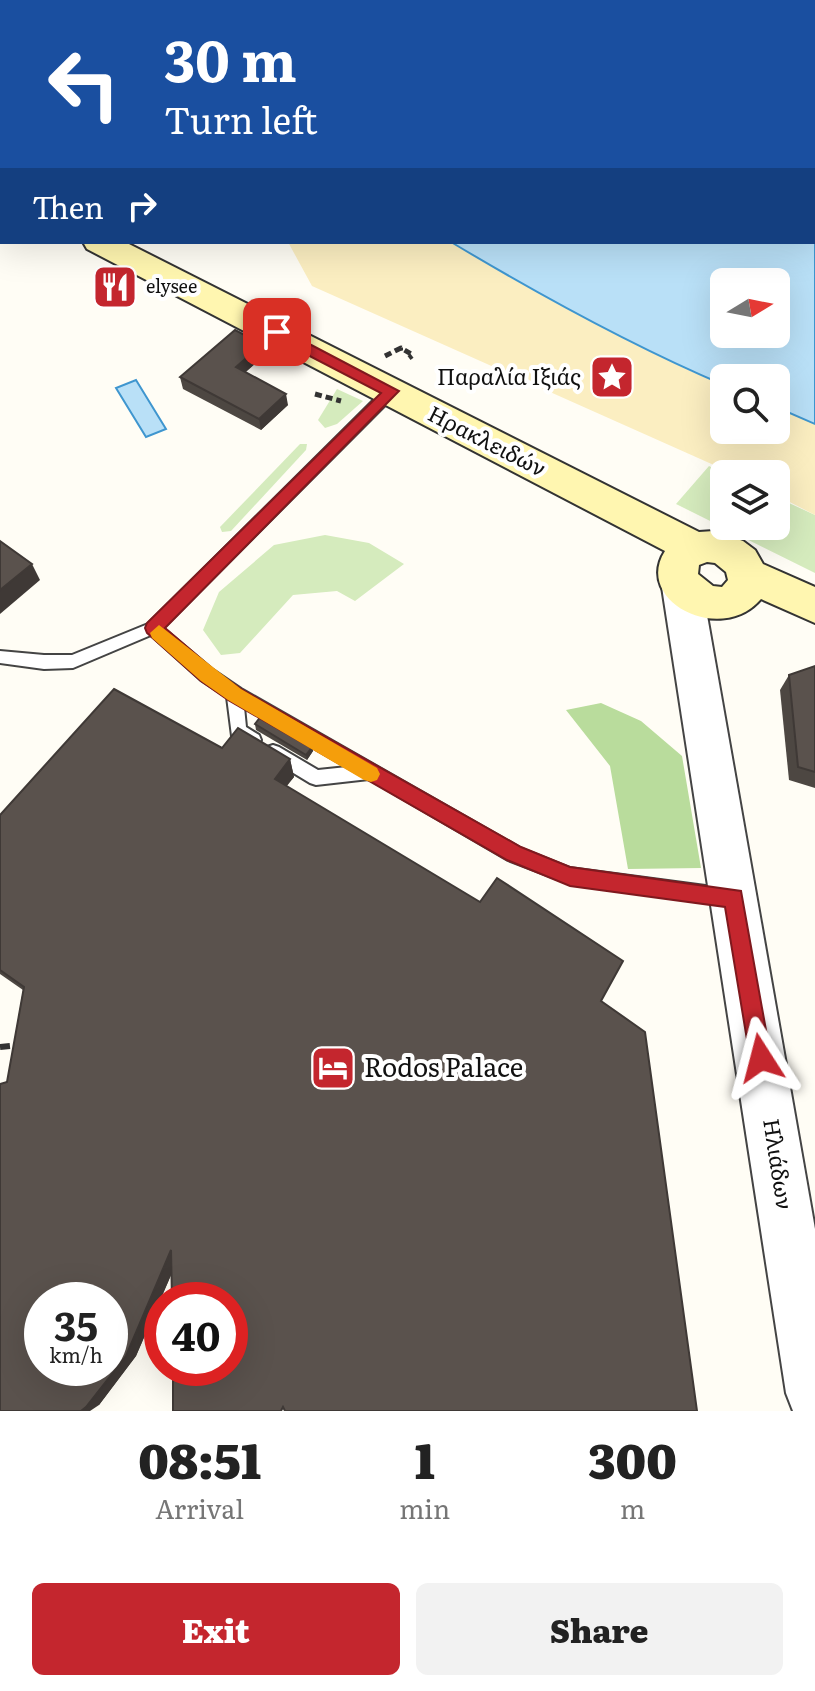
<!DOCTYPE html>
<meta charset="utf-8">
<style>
:root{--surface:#fff;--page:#f2f2f2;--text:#222;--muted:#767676;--accent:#c4262e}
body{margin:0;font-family:Literata,serif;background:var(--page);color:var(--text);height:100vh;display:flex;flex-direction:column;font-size:30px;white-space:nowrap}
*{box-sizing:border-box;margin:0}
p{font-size:26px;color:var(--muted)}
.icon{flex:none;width:44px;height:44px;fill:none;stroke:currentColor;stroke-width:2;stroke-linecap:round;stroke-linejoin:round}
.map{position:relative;height:1411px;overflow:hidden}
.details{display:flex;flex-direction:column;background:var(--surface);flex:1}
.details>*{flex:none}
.guide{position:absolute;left:0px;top:0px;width:816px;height:244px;box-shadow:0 8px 32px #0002;background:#1a4fa0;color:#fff;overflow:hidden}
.needle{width:52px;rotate:80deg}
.fabs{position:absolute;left:710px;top:268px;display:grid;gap:16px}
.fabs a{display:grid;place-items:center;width:80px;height:80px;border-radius:12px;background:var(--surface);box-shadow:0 8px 32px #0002;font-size:40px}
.speed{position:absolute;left:24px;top:1282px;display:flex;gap:16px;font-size:40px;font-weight:700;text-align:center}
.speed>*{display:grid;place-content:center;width:104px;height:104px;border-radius:50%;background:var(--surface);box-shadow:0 8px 32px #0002;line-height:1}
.speed small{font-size:20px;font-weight:400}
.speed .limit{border:12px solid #d22;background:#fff;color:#111}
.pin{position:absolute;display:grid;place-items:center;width:68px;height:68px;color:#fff;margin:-34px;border-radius:16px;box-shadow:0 4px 12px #0006}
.me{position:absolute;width:88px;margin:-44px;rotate:351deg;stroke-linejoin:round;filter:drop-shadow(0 0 6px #0008)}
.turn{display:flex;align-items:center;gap:28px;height:168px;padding:0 32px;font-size:36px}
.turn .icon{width:104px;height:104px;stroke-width:2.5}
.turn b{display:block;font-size:56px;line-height:68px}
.then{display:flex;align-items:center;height:76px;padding:0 32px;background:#0003;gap:16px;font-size:30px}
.eta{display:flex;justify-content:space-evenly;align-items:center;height:136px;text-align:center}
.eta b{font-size:48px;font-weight:800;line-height:56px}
.action{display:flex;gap:16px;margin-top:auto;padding:16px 32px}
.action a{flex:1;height:92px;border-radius:12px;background:var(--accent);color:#fff;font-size:32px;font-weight:800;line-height:92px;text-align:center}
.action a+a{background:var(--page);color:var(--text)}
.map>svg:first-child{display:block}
</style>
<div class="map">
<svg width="815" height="1411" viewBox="0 0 815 1411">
<rect width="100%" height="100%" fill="#fffdf5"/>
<g fill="#d5ebbd">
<path d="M337,389L363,401L337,424L325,428L318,420Z"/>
<path d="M300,444H307L306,450L231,531L222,532L220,527Z"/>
<path d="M709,466L725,474L724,526H776V497L815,515V573L676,504Z"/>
<path d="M325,535L369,543L404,564L355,601L337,591L293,595L240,653L221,655L203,630L219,592L274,545Z"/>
</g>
<path fill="#b9dc9c" d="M601,703L641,721L682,756L701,868L628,869L610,766L566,710Z"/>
<path fill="#fbeec1" d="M288,242H451L513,279L688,370L724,385V430H776V407L815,424V515L776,495V474H734L312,286Z"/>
<g fill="#b9e0f7" stroke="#3f96cf" stroke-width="2" fill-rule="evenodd">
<path d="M14,0H815V424L776,407V378H724V385C630,345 538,294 451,242H814V2ZM724,282H776V334H724Z"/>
<path d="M136,380L166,429L146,437L116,388Z"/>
</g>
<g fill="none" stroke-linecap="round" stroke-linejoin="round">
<g stroke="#444" stroke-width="4">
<path id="service" d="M391,386L398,391L396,394L163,628L213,670L241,689L520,848L570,868L728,889L734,891L737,897L734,903L728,905L570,884L508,860L369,779L316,785L310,783L267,757L265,752L267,747L273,745L279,747L318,770L347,767L244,707L246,727L259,735L261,740L259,745L253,747L232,736L227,697L201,680L151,635L73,668L44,669L0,663V651L44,655H72L148,624L386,388Z"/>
</g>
<g stroke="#444" stroke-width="4">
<path id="tertiary" d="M682,571L696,576L702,587L815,1229V1411H793L786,1393L662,587L668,576Z"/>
</g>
<g stroke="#333" stroke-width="4">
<g id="secondary">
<rect x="0" y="155" width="2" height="20"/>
<path d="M83,242H125L699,532L714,531L743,541L755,550L763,564L815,587V623L761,599C721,646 633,601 665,551L87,249ZM707,562L715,563L726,572L728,580L722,587L713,586L698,574L699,565Z"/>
</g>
</g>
<path stroke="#333" stroke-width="3" stroke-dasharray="6 3" stroke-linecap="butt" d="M398,349H403"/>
<g stroke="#333" stroke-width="5" stroke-dasharray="7 4" stroke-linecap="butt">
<path d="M385,356L401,348L413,355L409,358"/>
<path d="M315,394L341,401"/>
</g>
<path stroke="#333" stroke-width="6" stroke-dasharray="10 5" stroke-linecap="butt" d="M0,1047L19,1045"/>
<use href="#service" fill="#fff" fill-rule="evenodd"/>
<use href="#tertiary" fill="#fff" fill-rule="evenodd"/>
<use href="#secondary" fill="#fff6b0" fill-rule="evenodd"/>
</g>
<g fill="#4d4742">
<path d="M264,356L245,372L288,405L261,430L183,389L180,377Z"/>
<path d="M815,666V788L789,780L780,690L789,675Z"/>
<path d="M255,724L313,746V751L307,760L256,730Z"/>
<path d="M222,748L290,759L294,777L286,786L480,902L623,961L172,1273L136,1356L99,1405L7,1082L23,990L0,974V815Z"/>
</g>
<g fill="#3f3936">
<path d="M262,344L264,356L238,379L236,367Z"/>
<path d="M286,394L288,405L261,430L259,419Z"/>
<path d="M32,564L40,580L0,614V590Z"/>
<path d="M313,746V751L307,760L306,755Z"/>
<path d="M290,759L294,777L279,796L275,779Z"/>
<path d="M171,1250L180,1254L136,1356L99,1405L90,1411H81Z"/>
</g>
<g fill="#5a524d" stroke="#3f3936" stroke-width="2" fill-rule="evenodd">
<path d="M235,330L262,344L236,367L286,394L259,419L180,377Z"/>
<path d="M0,541L32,564L0,590Z"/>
<path d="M815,666V772L798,767L789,675Z"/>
<path d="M114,689L222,748L238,728L290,759L275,779L480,902L497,878L623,961L601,1001L645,1032L697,1411H285L283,1407L281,1411H173V1368H230V1300H172L171,1250L126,1356L86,1407L81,1411H0V1084L7,1082L24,987L0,970V815ZM42,1300H110V1368H42Z"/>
<path d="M261,716L313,746L306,755L255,724Z"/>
</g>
<path fill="#c4262e" stroke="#7f191e" stroke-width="2" d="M277,327L399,391L165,628L214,670L241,689L521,847L570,867L741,891L771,1058L768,1065L761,1069L753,1065L750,1058L725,907L570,886L507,860L228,700L201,681L147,633L145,628L147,623L381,393L271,336L269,332Z"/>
<path fill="#f59e0b" d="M159,625L241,689L377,768L380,774L377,780L371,782L364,780L228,700L201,681L152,638L150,633Z"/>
<defs>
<g id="restaurant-square" transform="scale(2.3)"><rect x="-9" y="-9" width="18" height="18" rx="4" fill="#c4262e" stroke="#fff"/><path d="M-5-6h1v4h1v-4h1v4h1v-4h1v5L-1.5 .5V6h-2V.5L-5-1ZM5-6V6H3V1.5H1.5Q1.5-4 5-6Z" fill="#fff"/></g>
<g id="sight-square" transform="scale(2.3)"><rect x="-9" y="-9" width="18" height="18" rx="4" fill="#c4262e" stroke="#fff"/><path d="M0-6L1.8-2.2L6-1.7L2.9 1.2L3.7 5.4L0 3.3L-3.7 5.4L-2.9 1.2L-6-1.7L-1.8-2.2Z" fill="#fff"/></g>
<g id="hotel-square" transform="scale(2.3)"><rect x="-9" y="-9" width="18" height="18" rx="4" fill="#c4262e" stroke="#fff"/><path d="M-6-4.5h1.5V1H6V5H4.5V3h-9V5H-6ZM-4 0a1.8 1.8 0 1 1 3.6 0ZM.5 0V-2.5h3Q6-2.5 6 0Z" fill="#fff"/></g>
</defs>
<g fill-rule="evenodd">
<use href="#restaurant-square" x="115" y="287"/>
<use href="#sight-square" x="612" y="377"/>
<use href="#hotel-square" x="333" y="1068"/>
</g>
<g text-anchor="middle" stroke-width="8" stroke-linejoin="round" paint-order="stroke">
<g font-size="18" fill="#111" stroke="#fff" text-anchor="start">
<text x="146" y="293">elysee</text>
</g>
<g font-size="22" fill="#111" stroke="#fff" text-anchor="end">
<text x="581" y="385">Παραλία Ιξιάς</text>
</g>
<g font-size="22" fill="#111" stroke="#fff">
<text transform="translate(487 441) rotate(27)" y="8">Ηρακλειδών</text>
<text transform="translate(778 1164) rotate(81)" y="8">Ηλιάδων</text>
</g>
<g font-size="26" fill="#111" stroke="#fff" text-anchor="start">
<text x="364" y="1077">Rodos Palace</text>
</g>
</g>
</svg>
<div class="fabs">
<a><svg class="needle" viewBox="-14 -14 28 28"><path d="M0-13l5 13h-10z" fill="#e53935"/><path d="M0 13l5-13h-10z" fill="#767676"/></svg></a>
<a><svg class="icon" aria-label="search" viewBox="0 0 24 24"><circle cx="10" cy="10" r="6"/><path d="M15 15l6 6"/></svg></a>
<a><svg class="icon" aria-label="layers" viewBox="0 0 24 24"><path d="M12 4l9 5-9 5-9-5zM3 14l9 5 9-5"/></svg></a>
</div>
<div class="speed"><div>35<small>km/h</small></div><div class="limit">40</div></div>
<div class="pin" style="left:277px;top:332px;background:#d93025"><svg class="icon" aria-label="arrive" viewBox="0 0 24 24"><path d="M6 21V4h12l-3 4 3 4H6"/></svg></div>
<svg class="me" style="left:761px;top:1058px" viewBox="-20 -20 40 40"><path d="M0-17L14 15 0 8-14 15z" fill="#c4262e" stroke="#fff" stroke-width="4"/></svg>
<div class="guide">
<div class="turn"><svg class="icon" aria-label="left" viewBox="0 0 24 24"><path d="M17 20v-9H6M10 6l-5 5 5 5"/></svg><div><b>30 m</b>Turn left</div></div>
<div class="then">Then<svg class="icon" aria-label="right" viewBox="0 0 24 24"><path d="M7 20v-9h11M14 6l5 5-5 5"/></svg></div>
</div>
</div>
<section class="details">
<div class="eta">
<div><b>08:51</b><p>Arrival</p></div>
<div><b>1</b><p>min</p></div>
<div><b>300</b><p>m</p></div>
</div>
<div class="action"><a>Exit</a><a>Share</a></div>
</section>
